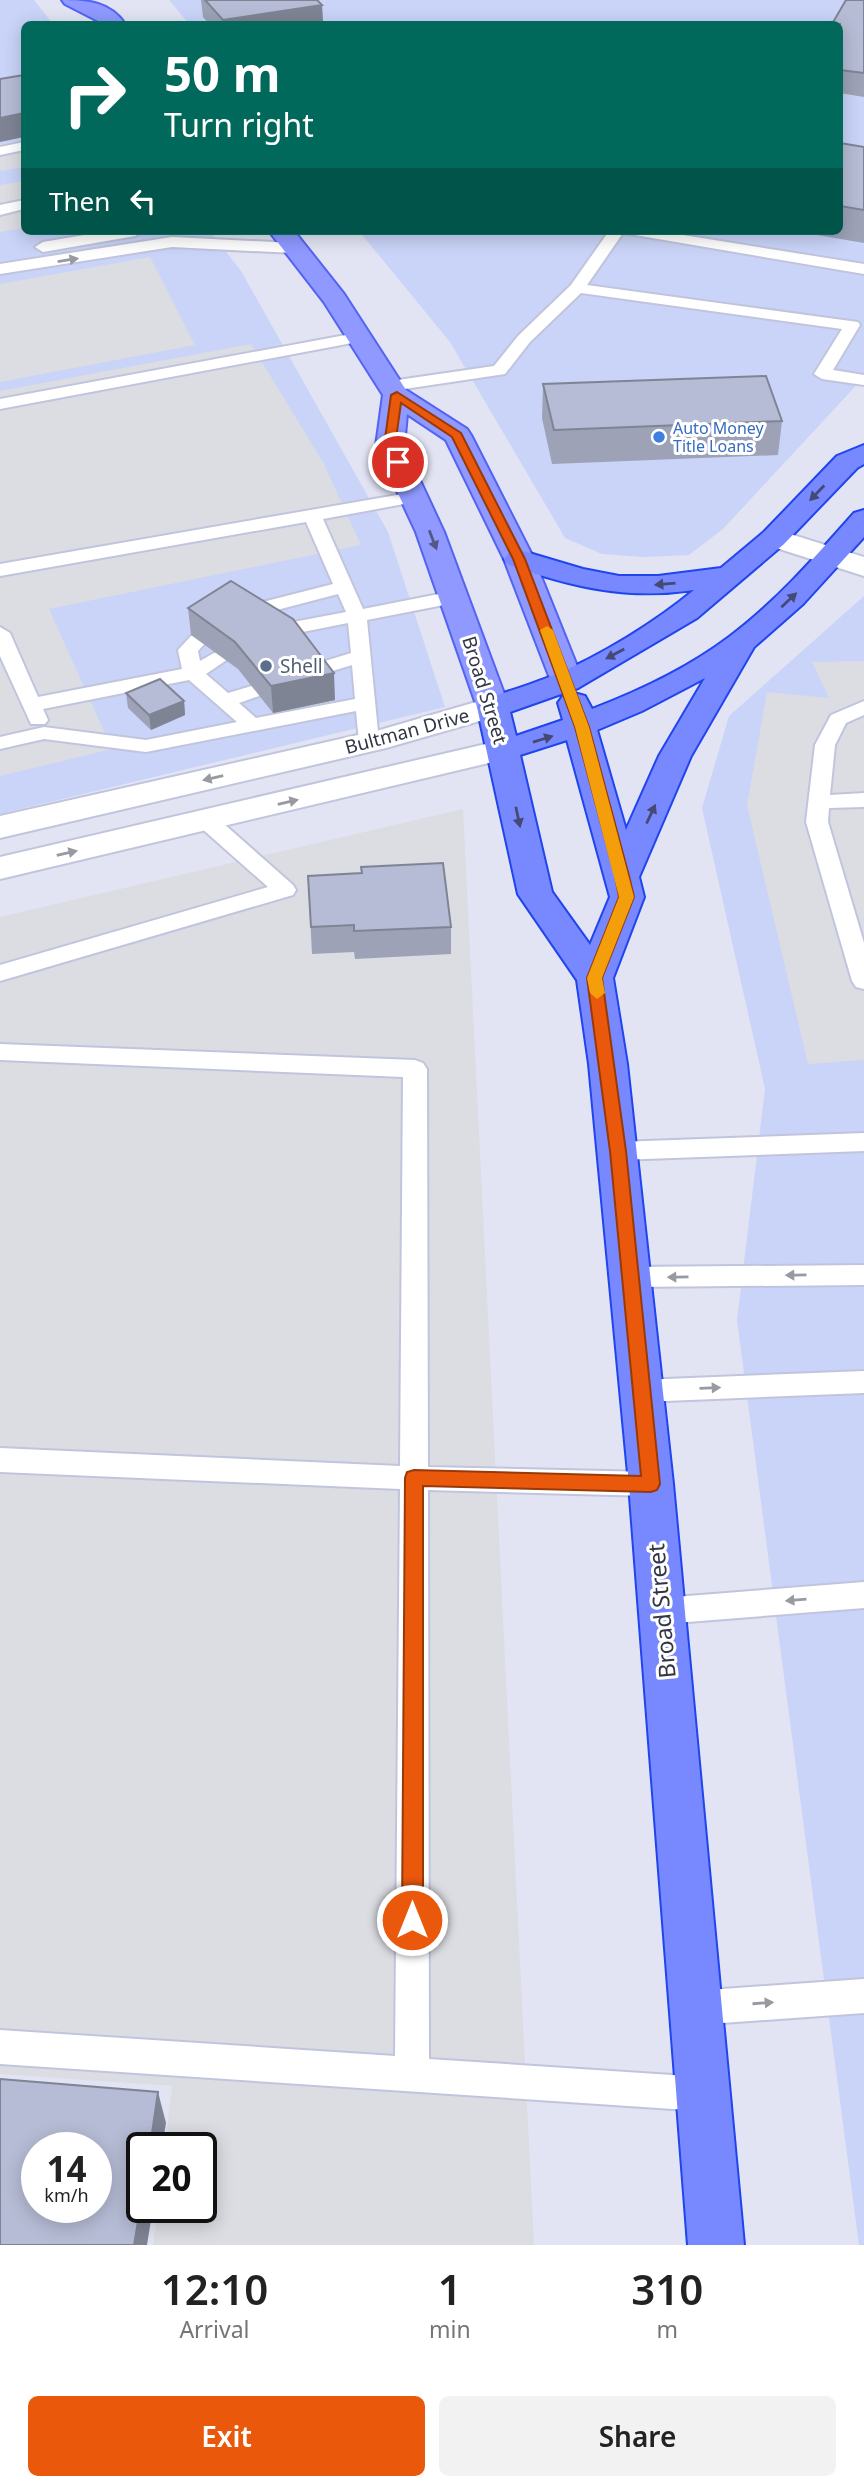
<!DOCTYPE html>
<style>
:root{--surface:#fff;--page:#f2f2f2;--text:#222;--muted:#767676;--accent:#ea580c}
body{margin:0;font-family:"Noto Sans",sans-serif;background:var(--page);color:var(--text);height:100vh;display:flex;flex-direction:column;font-size:26px;white-space:nowrap}
*{box-sizing:border-box;margin:0}
p{font-size:23px;color:var(--muted)}
.icon{flex:none;width:38px;height:38px;fill:none;stroke:currentColor;stroke-width:2;stroke-linecap:round;stroke-linejoin:round}
.map{position:relative;height:2245px;overflow:hidden}
.side{display:flex;flex-direction:column;background:var(--surface);flex:1}
.side>*{flex:none}
.guide{position:absolute;left:21px;top:21px;width:822px;height:214px;border-radius:10px;box-shadow:0 4px 18px #0003;background:#00695c;color:#fff;overflow:hidden}
.speed{position:absolute;left:21px;top:2132px;display:flex;gap:14px;font-size:35px;font-weight:700;text-align:center}
.speed>*{display:grid;place-content:center;width:91px;height:91px;border-radius:50%;background:var(--surface);box-shadow:0 4px 18px #0003;line-height:1}
.speed small{font-size:18px;font-weight:400}
.speed .limit{border:4px solid #111;border-radius:10px;background:#fff;color:#111}
.pin{position:absolute;display:grid;place-items:center;width:60px;height:60px;color:#fff;margin:-30px;border:4px solid #fff;border-radius:50%;box-shadow:0 2px 7px #0007}
.me{position:absolute;width:77px;margin:-38px;rotate:0deg;stroke-linejoin:round;filter:drop-shadow(0 0 5px #0008)}
.turn{display:flex;align-items:center;gap:24px;height:147px;padding:0 28px;font-size:32px}
.turn .icon{width:91px;height:91px;stroke-width:2.5}
.turn b{display:block;font-size:49px;line-height:60px}
.then{display:flex;align-items:center;height:66px;padding:0 28px;background:#0003;gap:14px;font-size:26px}
.eta{display:flex;justify-content:space-evenly;align-items:center;height:119px;text-align:center}
.eta b{font-size:42px;font-weight:600;line-height:49px}
.button{display:flex;gap:14px;margin-top:auto;padding:14px 28px}
.button a{flex:1;height:80px;border-radius:10px;background:var(--accent);color:#fff;font-size:28px;font-weight:600;line-height:80px;text-align:center}
.button a+a{background:var(--page);color:var(--text)}
.map>svg:first-child{display:block}
</style>
<div class="map">
<svg width="864" height="2245" viewBox="0 0 864 2245">
<rect width="100%" height="100%" fill="#e2e4f3"/>
<g fill="#c9d4f8">
<path d="M0,0H34L53,24H24V231H210L241,271L388,532L445,707L0,814Z"/>
<path d="M169,0H864V377L723,529L689,555L644,557L602,554L565,538L450,342L359,231H840V24H189Z"/>
<path d="M864,596V2245H859L737,1320L765,1089L702,808L729,716Z"/>
</g>
<g fill="#dbdde3">
<path d="M24,140V167L0,171V144Z"/>
<path d="M24,181V228L0,232V185Z"/>
<path d="M150,257L195,345L0,382V284Z"/>
<path d="M251,344L324,464L361,545L49,609L112,749L0,776V391Z"/>
<path d="M864,661V1060L808,1064L747,805L767,692L829,698L812,662Z"/>
<path d="M463,809L534,2245H153L158,2207H201V2147H165L172,2086L0,2074V917Z"/>
</g>
<g fill="none" stroke-linecap="round" stroke-linejoin="round">
<g stroke="#c0c5dd" stroke-width="4">
<g id="service">
<path d="M24,142V150L0,155V147Z"/>
<path d="M24,200V209L0,215V205Z"/>
<path d="M108,231H143L135,236L43,252L35,247L43,242Z"/>
<path d="M609,231H658L864,264V274L623,233L587,285L858,322L860,325L833,370L864,375V385L822,379L814,374L842,329L581,293L530,342L505,374L391,391L385,390L383,386L385,382L391,381L494,366L518,336L571,285Z"/>
<path d="M172,237L294,243L302,248L294,253L172,247L0,274V264Z"/>
<path d="M362,332L370,337L368,340L0,409V399Z"/>
<path d="M414,492L423,497L420,501L323,519L363,609L454,591L464,597L454,603L367,620L379,742L376,746H362L359,742L356,711L146,752L44,739L0,749V737L44,727L146,740L237,722L189,680L43,709L48,720L45,724H31L0,656V627L10,633L38,697L182,669L178,650L191,636L198,634L208,640L198,651L200,661L214,653H228L231,657L206,674L228,693L255,685L262,687L265,691L262,695L239,703L256,718L355,699L352,665L313,677L306,675L303,671L306,667L351,653L348,623L272,638L262,632L272,626L346,612L338,594L242,619L232,613L235,609L333,584L306,522L0,576V564Z"/>
<path d="M864,701V715L846,723L835,745L830,795L864,793V807L829,808L828,822L864,943V989L856,987L852,981L806,822L815,745L831,715Z"/>
<path d="M207,814L215,816L293,885L296,890L293,895L0,981V965L268,887L199,826L196,821L199,816Z"/>
<path d="M0,1044L415,1060L423,1063L427,1069L428,1467L651,1472L661,1476L665,1484L661,1492L651,1496L428,1490L429,2059L703,2077L715,2082L720,2094L715,2106L703,2111L0,2064V2030L395,2056L400,1489L0,1472V1448L400,1466L403,1077L0,1060Z"/>
<path d="M864,1133V1151L618,1160L609,1157L606,1151L609,1145L618,1142Z"/>
<path d="M864,1265V1285L631,1287L622,1284L618,1277L622,1270L631,1267Z"/>
<path d="M864,1371V1393L641,1402L631,1399L627,1391L631,1383L641,1380Z"/>
<path d="M864,1582V1608L662,1624L652,1620L647,1611L652,1602L662,1598Z"/>
<path d="M864,1979V2013L695,2025L683,2020L678,2008L683,1996L695,1991Z"/>
</g>
</g>
<g stroke="#c0c5dd" stroke-width="4">
<path id="minor" d="M774,529L864,557V576L764,544L759,538L764,532Z"/>
</g>
<g stroke="#c0c5dd" stroke-width="4">
<g id="tertiary">
<path d="M493,697L504,700L509,707L504,714L386,748L0,838V816L380,730Z"/>
<path d="M503,740L514,743L519,750L514,757L0,879V857Z"/>
</g>
</g>
<g stroke="#5264f1" stroke-width="4">
<g id="primary">
<path d="M62,0C87,0 110,2 125,24H104L65,4Z"/>
<path d="M269,231H294L344,294L406,390L467,429L471,435L534,559L583,681L578,688L567,690L556,688L551,681L504,559L446,440L407,414L404,446L444,532L509,707L504,714L493,717L482,714L477,707L416,532L376,446L383,395L324,302Z"/>
</g>
</g>
<g stroke="#2045ee" stroke-width="4">
<path id="trunk" d="M864,445V464L857,468L784,544L697,618L578,688L510,712L516,736L563,720L558,703L563,696L574,693L585,696L592,709C639,691 688,668 729,637C776,602 815,557 854,513L864,510V537L803,604L754,647L691,756L639,877L644,897L613,978L627,1064L673,1484L744,2245H688L629,1484L589,1064L577,980L518,894L477,707L482,700C506,692 531,685 554,675C599,657 657,621 694,590C626,600 573,587 509,565L504,559L509,553L519,550L583,569L619,576H658L721,568L764,532L837,456ZM705,678L659,756L626,830L597,730L642,711ZM567,740L610,897L590,945L552,892L520,755Z"/>
</g>
<use href="#service" fill="#fff" fill-rule="evenodd"/>
<use href="#minor" fill="#fff" fill-rule="evenodd"/>
<use href="#tertiary" fill="#fff" fill-rule="evenodd"/>
<use href="#primary" fill="#8f99ff" fill-rule="evenodd"/>
<use href="#trunk" fill="#7888ff" fill-rule="evenodd"/>
</g>
<g fill="#9da2b7">
<path d="M201,0H317L322,5L323,24H209L203,17Z"/>
<path d="M864,0V97L840,93V24Z"/>
<path d="M840,143L864,147V243L794,231H840Z"/>
<path d="M543,384L782,421L778,455L552,464L542,418Z"/>
<path d="M188,608L335,700L273,713L238,669L191,635Z"/>
<path d="M126,693L184,701L185,715L151,730L128,708Z"/>
<path d="M308,876L451,927V954L355,959L354,952L312,954Z"/>
</g>
<g fill="#7f8495">
<path d="M322,5L323,24H223V20Z"/>
<path d="M24,113V137L0,142V118Z"/>
<path d="M334,673L335,700L273,713L271,686Z"/>
<path d="M184,701L185,715L151,730L149,715Z"/>
<path d="M158,2092L166,2123L162,2147H150Z"/>
<path d="M142,2198V2207H153L147,2245H134Z"/>
</g>
<g fill="#b6bcd5" stroke="#7f8495" stroke-width="2" fill-rule="evenodd">
<path d="M205,0H317L322,5L223,20Z"/>
<path d="M846,0H864V73L840,70V24H832Z"/>
<path d="M24,75V113L0,118V79Z"/>
<path d="M840,143L864,147V210L840,206Z"/>
<path d="M766,376L782,421L554,430L543,384Z"/>
<path d="M231,581L293,619L334,673L271,686L235,642L188,608Z"/>
<path d="M160,679L184,701L149,715L126,693Z"/>
<path d="M443,863L451,927L354,931V925L311,927L308,876L362,873L361,867Z"/>
<path d="M0,2079L158,2092L150,2147H142V2198L134,2245H0ZM37,2147H96V2207H37Z"/>
</g>
<defs><path id="oneway-solid" d="M-6-.8H1V-3.2L6.5 0L1 3.2V.8H-6Z" transform="scale(1.75)"/></defs>
<g fill="#989aa2">
<use href="#oneway-solid" transform="translate(68 260) rotate(-9)"/>
<use href="#oneway-solid" transform="translate(213 778) rotate(167)"/>
<use href="#oneway-solid" transform="translate(288 802) rotate(-13)"/>
<use href="#oneway-solid" transform="translate(67 853) rotate(-13)"/>
<use href="#oneway-solid" transform="translate(796 1275) rotate(179)"/>
<use href="#oneway-solid" transform="translate(678 1277) rotate(179)"/>
<use href="#oneway-solid" transform="translate(710 1388) rotate(-2)"/>
<use href="#oneway-solid" transform="translate(796 1600) rotate(175)"/>
<use href="#oneway-solid" transform="translate(763 2003) rotate(-4)"/>
</g>
<g fill="#444a74">
<use href="#oneway-solid" transform="translate(817 493) rotate(134)"/>
<use href="#oneway-solid" transform="translate(665 584) rotate(175)"/>
<use href="#oneway-solid" transform="translate(789 600) rotate(-43)"/>
<use href="#oneway-solid" transform="translate(615 654) rotate(152)"/>
<use href="#oneway-solid" transform="translate(543 739) rotate(-17)"/>
<use href="#oneway-solid" transform="translate(651 814) rotate(-65)"/>
<use href="#oneway-solid" transform="translate(518 817) rotate(78)"/>
</g>
<use fill="#535986" href="#oneway-solid" transform="translate(433 540) rotate(69)"/>
<path fill="#ea580c" stroke="#983908" stroke-width="2" d="M397,392L461,433L525,559L589,727L629,876L634,897L602,978L626,1151L660,1484L657,1490L651,1492L423,1486V1920L420,1927L412,1930L405,1927L402,1920L405,1478L407,1472L414,1470L641,1476L610,1151L587,978L619,897L615,876L575,727L513,559L452,437L401,403L395,446L403,462L394,464L384,446L391,395Z"/>
<path fill="#f59e0b" d="M547,626L553,630L589,727L634,897L602,978L605,993L597,999L590,993L587,978L619,897L575,727L540,630Z"/>
<circle fill="#3f7fe0" stroke="#fff" stroke-width="2.5" cx="659" cy="437" r="7"/>
<circle fill="#5c6f8a" stroke="#fff" stroke-width="2.5" cx="266" cy="666" r="7"/>
<g text-anchor="middle" stroke-width="6" stroke-linejoin="round" paint-order="stroke">
<g font-size="16" fill="#366cbe" stroke="#fff" text-anchor="start">
<text x="673" y="434">Auto Money<tspan x="673" dy="18">Title Loans</tspan></text>
</g>
<g font-size="19" fill="#4e5e75" stroke="#fff" text-anchor="start">
<text x="280" y="673">Shell</text>
</g>
<g font-size="19" fill="#323645" stroke="#fff">
<text transform="translate(485 690) rotate(73)" y="7">Broad Street</text>
<text transform="translate(407 731) rotate(-15)" y="7">Bultman Drive</text>
</g>
<g font-size="23" fill="#323645" stroke="#fff">
<text transform="translate(662 1611) rotate(-95)" y="8">Broad Street</text>
</g>
</g>
</svg>
<div class="speed"><div>14<small>km/h</small></div><div class="limit">20</div></div>
<div class="pin" style="left:398px;top:462px;background:#d93025"><svg class="icon" aria-label="arrive" viewBox="0 0 24 24"><path d="M6 21V4h12l-3 4 3 4H6"/></svg></div>
<svg class="me" style="left:412px;top:1920px" viewBox="-20 -20 40 40"><circle r="17" fill="#ea580c" stroke="#fff" stroke-width="3"/><path d="M0-11L8 9 0 5-8 9z" fill="#fff"/></svg>
<div class="guide">
<div class="turn"><svg class="icon" aria-label="right" viewBox="0 0 24 24"><path d="M7 20v-9h11M14 6l5 5-5 5"/></svg><div><b>50 m</b>Turn right</div></div>
<div class="then">Then<svg class="icon" aria-label="left" viewBox="0 0 24 24"><path d="M17 20v-9H6M10 6l-5 5 5 5"/></svg></div>
</div>
</div>
<section class="side">
<div class="eta">
<div><b>12:10</b><p>Arrival</p></div>
<div><b>1</b><p>min</p></div>
<div><b>310</b><p>m</p></div>
</div>
<div class="button"><a>Exit</a><a>Share</a></div>
</section>
